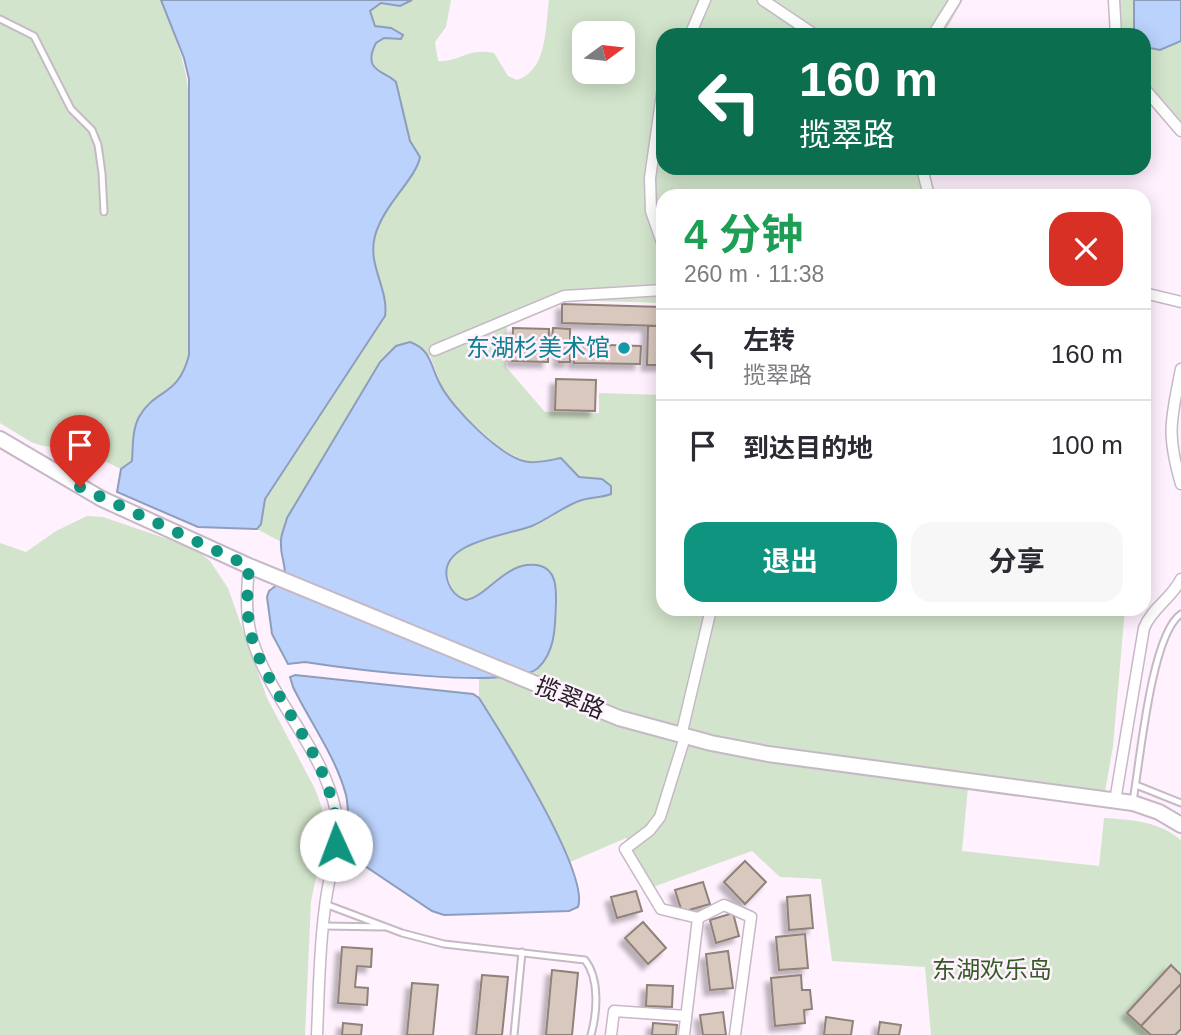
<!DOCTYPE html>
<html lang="zh">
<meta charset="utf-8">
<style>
:root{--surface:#fff;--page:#f7f7f7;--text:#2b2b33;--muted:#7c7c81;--line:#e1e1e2;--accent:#0f947f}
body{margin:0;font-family:Helvetica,"Noto Sans SC",sans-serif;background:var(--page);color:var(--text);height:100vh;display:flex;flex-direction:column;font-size:26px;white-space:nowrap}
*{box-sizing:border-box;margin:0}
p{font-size:23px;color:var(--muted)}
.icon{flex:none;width:38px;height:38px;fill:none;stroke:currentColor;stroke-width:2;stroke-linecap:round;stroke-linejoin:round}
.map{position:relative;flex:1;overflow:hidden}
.panel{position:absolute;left:656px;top:189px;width:495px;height:427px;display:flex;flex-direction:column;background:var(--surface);border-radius:21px;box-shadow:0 4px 18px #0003}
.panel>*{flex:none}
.hud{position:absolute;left:656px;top:28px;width:495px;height:147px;border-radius:21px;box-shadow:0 4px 18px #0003;background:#0b6e4f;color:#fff;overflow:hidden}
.needle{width:46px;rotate:75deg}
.controls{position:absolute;left:572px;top:21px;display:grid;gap:14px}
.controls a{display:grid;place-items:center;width:63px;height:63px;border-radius:14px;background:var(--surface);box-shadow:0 4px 18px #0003;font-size:35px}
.pin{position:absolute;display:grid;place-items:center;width:60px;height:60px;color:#fff;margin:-72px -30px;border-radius:50% 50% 50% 0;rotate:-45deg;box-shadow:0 0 7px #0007}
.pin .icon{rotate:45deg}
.me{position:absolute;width:77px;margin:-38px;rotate:358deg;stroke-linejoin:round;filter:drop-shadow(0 0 5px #0008)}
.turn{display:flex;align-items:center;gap:24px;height:147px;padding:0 28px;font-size:32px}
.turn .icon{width:91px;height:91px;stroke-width:2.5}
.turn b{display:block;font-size:49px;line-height:60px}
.round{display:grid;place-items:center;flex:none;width:74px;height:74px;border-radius:21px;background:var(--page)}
.headline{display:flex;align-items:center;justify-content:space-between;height:119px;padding:0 28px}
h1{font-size:42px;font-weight:700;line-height:52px;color:#1e9e55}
.action{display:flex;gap:14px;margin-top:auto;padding:14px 28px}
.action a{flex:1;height:80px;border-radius:21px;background:var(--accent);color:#fff;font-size:28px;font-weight:700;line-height:80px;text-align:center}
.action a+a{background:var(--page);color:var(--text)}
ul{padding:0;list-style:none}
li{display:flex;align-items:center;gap:21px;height:91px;padding:0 28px;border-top:2px solid var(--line)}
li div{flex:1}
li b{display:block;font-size:26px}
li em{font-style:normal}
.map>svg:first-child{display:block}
</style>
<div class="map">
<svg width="1181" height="1035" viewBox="0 0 1181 1035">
<defs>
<filter id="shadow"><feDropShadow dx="-5.5" dy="5.5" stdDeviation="2" flood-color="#0004"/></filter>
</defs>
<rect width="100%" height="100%" fill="#fff1fe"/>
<g fill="#d2e4cb" fill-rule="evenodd">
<path d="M0,0H161C177,41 189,69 190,114L189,355C178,398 155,388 139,417C132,430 133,447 132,461L121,469L79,449L43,446L31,442L0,423Z"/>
<path d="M412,0H451L446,27L435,42L438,61C459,63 466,47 494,53L508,76L517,80C548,70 545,27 549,0H963L943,35H663V168H927L935,196H663V303L562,300L507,324L506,367L545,412L599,413V393L663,395V609H1125L1113,746L1105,792L969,777L962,851L1099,866L1104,818C1133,820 1158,821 1181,840V1035H931L925,967L832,961L821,879L780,877L752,851L653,887L626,838L568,863L537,793L479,698V679C495,677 525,679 537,668C557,651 566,585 544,567C505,557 493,595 466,600L454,594L446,571C453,538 503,536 529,527C552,519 569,503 593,497L602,479L579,478L564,460L526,462L500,448L459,411L441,386L430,355L287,518L281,542L257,529L261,524L265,499L385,316C385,294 373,274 373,252C372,213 406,194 419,161L410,141L396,82C386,71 361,72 376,43L384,38L398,39L403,35L391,28L375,26L370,11L381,3L400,6ZM584,33H623V72H584Z"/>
<path d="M1118,0H1134V35H1120Z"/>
<path d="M1181,41V124L1145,79L1144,47L1160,50Z"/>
<path d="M87,516L103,517L194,548L210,561L228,588L267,698L315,789L322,808L324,842L311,901L305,1035H0V543L26,552L56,531Z"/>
</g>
<g fill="#bbd2fc" stroke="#8e9dbc" stroke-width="2">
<path d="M161,0H412L400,6L381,3L370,11L375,26L391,28L403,35L401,39L384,38L376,43C361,72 386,71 396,82L410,141L420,157C416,179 383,205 375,236C367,265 389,289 385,316L265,499L261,524L257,529L198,527L117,492L121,469L132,461C133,447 132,430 139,417C155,388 178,398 189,355V79L184,58Z"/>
<path d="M1134,0H1181V41L1160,50L1145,47L1144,35H1134Z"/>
<path d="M410,342C432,350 430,366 440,384C451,407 503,460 529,462C539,463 551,460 561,458L579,477L602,479L611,486V494C601,498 590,497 579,501C563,507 548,519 532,526C509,535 434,542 448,582C451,591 456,597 466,600C489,596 508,557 541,566C557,571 556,590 556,603C555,625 556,651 538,668C512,691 343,668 305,662L288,664L272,634L267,597L269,591C297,571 279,567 281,541C281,534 285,526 287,518L380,362L396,346Z"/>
<path d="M295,675L473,694L479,698C500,731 590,873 578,907L569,911L444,915L432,911L359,862C344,847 351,815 346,795C336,757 310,722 293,687L290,677Z"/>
</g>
<g fill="#d8c8be" stroke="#908278" stroke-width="2" filter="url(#shadow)">
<path d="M562,304L662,307V326L562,323Z"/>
<path d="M648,326H663V365H647Z"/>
<path d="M513,328L549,329L548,362L512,361Z"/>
<path d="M553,328L570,329V362H559L560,342L552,341Z"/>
<path d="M574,344L641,346L640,364L574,363Z"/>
<path d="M556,379L596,380L595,411L555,410Z"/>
<path d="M745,861L766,882L745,904L724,882Z"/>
<path d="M703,882L710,904L682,912L675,890Z"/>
<path d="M636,891L642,911L617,918L611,897Z"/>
<path d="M810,895L813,928L789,930L787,897Z"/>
<path d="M733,913L739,936L716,943L710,920Z"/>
<path d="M643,922L666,948L648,964L625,938Z"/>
<path d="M805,934L808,968L779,970L776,937Z"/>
<path d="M342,947L372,949L371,967L357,966L355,987L368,988L367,1005L338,1003Z"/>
<path d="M728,951L733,988L710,990L706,954Z"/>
<path d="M1171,965L1181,975V984L1141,1026L1127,1013Z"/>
<path d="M552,970L578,973L572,1035H546Z"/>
<path d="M482,975L508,977L502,1035H476Z"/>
<path d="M801,975L802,990H810L812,1009L804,1010L805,1023L775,1026L771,978Z"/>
<path d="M412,983L438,985L433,1035H407Z"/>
<path d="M1181,984V1029L1175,1035H1151L1141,1026Z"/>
<path d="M647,985L673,986L672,1007L646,1006Z"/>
<path d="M723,1012L726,1035H703L700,1015Z"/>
<path d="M826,1017L853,1021L851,1035H824Z"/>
<path d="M880,1022L901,1025L899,1035H878Z"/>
<path d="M343,1023L362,1025L361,1035H342Z"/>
<path d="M653,1023L677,1025L676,1035H652Z"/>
</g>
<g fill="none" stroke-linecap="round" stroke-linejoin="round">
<g stroke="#c6b9c6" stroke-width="9">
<g id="lane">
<path d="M0,19L34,36L71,109L92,130L98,145L102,173L104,212"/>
<path d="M1136,785L1181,803"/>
<path d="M1133,801C1140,762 1151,634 1181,614"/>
<path d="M325,904L402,933L444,944L585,960C600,979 597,1013 591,1035"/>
<path d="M324,926L384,927"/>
<path d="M514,1035L522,952"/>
</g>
</g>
<g stroke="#c6b9c6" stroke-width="13">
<g id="street">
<path d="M763,0L815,35"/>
<path d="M1114,0L1116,35"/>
<path d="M690,35L705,0"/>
<path d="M933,35L955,0"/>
<path d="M663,87L650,178L651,211L663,245"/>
<path d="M1144,88L1181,131"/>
<path d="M922,168L929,196"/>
<path d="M1144,293L1181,302"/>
<path d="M435,350L564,296L663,290"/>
<path d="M1181,369C1171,420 1166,432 1181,484"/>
<path d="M249,566C247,589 245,611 251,635C268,698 323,747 336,812C341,843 328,876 325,907C319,950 319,992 317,1035"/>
<path d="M681,736L711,609"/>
<path d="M1115,801L1144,628C1152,608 1172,598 1181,579"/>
<path d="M698,918L724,905L751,917L735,1035"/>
<path d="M611,1035L614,1011L686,1016"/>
<path d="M684,1035L698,918L661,909L625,849L650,830L660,817L685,737"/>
</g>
</g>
<g stroke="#c6b9c6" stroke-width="18">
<path id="secondary" d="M0,439L102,499L249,566L619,718L711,743L768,754L1133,803L1159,812L1181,825"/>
</g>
<use href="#lane" stroke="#fff" stroke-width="5"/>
<use href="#street" stroke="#fff" stroke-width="10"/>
<use href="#secondary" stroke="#fff" stroke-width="14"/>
</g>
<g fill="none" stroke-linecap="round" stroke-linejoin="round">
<path stroke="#0f947f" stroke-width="12" stroke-dasharray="0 21.6" d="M80,487L249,566C247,595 245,622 256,650C282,715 342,771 336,845"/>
</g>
<circle fill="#0f9aa8" stroke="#fff1fe" stroke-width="2.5" cx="624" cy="348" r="7"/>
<g text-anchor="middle" stroke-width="5" stroke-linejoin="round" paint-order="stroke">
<g font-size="24" fill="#0d838f" stroke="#fff1fe" text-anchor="end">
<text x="610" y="356">东湖杉美术馆</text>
</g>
<g font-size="24" fill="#262126" stroke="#fff1fe">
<text transform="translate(570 698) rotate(22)" y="8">揽翠路</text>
</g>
<g font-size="24" fill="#365d26" stroke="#fff1fe">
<text x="992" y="978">东湖欢乐岛</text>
</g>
</g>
</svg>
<div class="controls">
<a><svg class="needle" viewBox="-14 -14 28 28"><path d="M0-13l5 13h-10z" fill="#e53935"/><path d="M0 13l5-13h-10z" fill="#7c7c81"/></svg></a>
</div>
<div class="pin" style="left:80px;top:487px;background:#d93025"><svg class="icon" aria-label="arrive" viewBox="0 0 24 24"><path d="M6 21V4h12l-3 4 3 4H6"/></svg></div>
<svg class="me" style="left:336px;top:845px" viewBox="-20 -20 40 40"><circle r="19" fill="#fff"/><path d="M0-13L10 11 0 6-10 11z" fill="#0f947f"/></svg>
<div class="hud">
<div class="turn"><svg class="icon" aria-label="left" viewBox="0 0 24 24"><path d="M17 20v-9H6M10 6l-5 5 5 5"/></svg><div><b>160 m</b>揽翠路</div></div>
</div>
<section class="panel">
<div class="headline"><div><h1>4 分钟</h1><p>260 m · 11:38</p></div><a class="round" style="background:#d93025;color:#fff"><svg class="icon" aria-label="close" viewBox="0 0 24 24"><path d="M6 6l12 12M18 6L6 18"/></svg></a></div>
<ul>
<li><svg class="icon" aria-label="left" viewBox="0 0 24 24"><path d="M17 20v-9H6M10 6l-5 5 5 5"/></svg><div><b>左转</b><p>揽翠路</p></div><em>160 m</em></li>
<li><svg class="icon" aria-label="arrive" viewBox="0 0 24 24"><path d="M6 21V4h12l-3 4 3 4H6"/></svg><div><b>到达目的地</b></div><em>100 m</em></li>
</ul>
<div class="action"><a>退出</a><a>分享</a></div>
</section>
</div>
